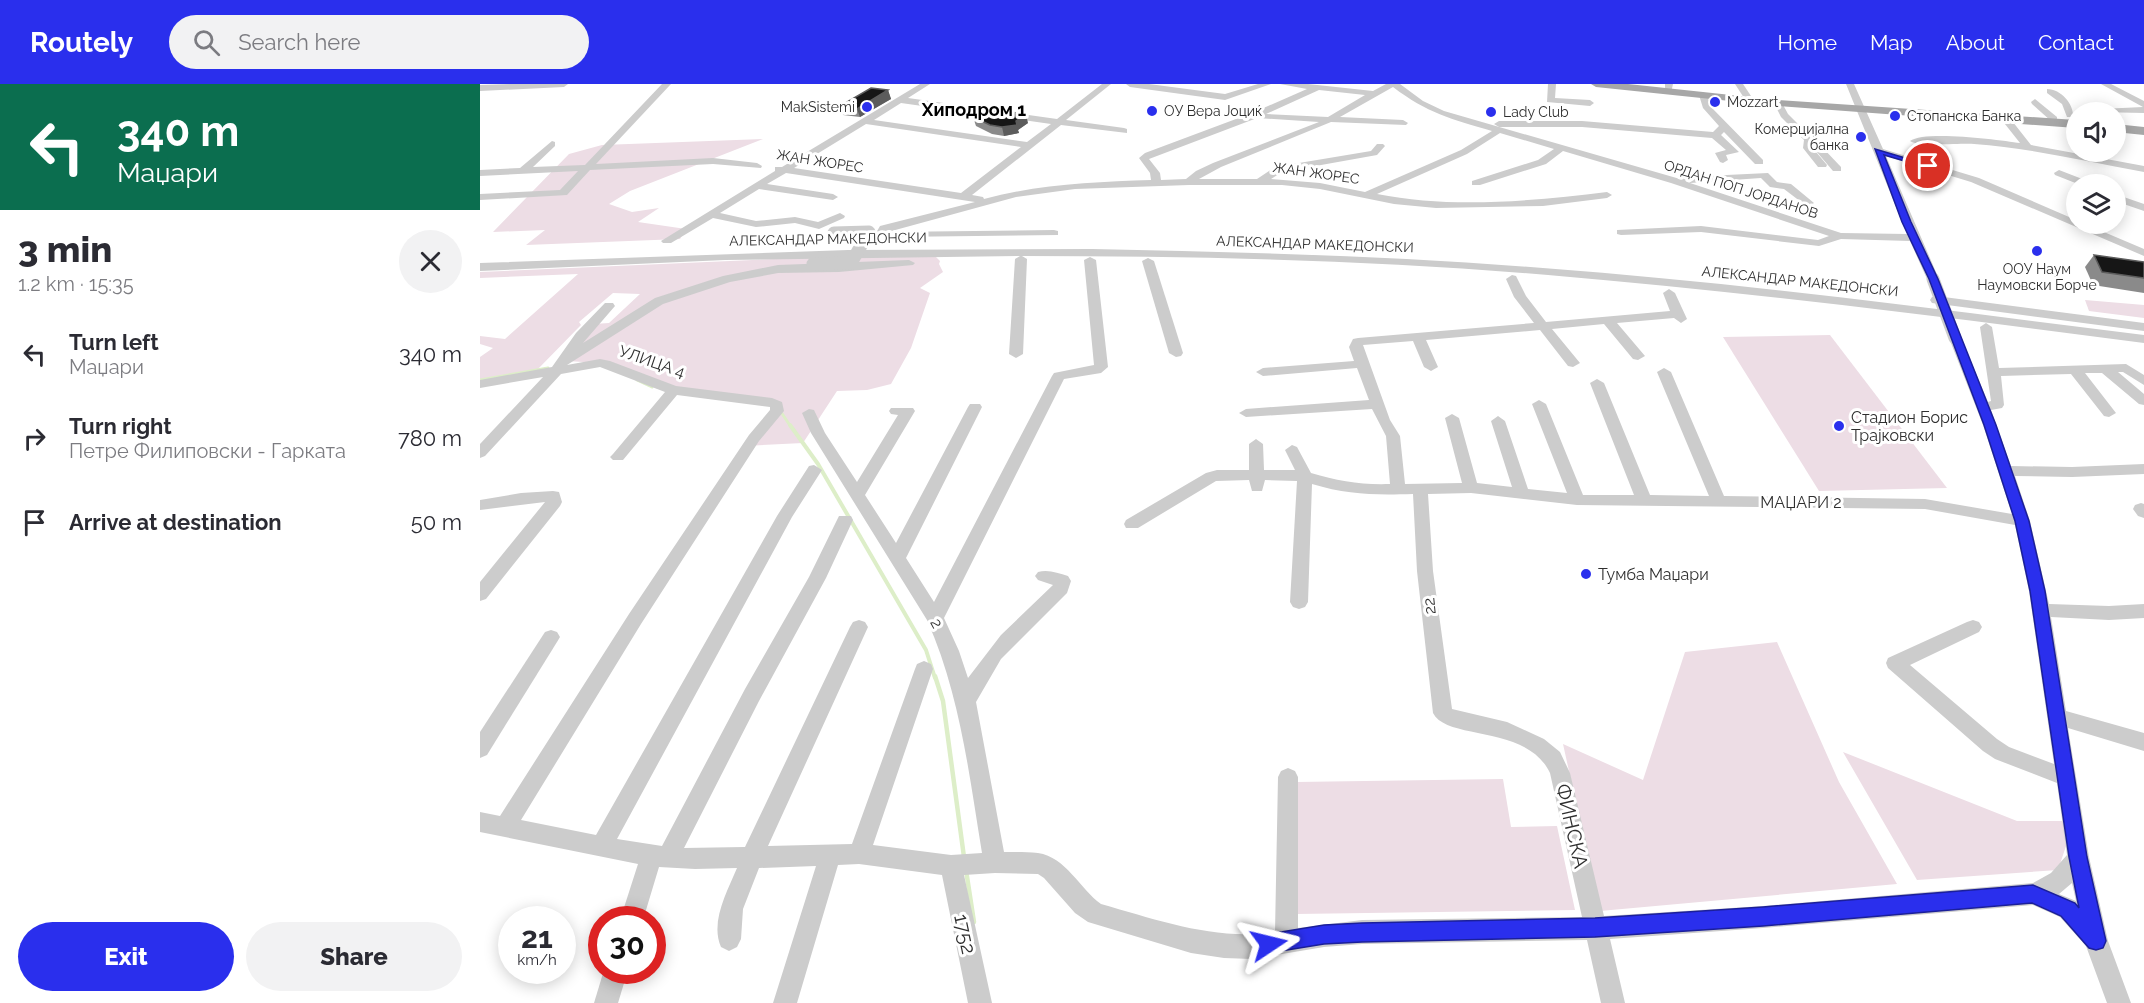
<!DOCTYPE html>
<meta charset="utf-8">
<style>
:root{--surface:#fff;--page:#f2f2f3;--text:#2b2b33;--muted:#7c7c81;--accent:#2a2fed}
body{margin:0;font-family:Raleway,sans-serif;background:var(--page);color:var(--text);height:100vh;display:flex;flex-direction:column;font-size:22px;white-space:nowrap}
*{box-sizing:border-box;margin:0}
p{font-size:20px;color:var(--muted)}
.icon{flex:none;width:33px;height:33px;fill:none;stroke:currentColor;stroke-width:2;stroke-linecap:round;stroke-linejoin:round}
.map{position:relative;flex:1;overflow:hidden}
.details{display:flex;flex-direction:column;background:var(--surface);width:480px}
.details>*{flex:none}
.banner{background:#0b6e4f;color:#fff;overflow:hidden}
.controls{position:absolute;left:1586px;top:18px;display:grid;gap:12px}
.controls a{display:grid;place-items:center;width:60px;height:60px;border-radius:50%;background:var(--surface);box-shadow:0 3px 15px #0003;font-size:30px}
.speed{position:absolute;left:18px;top:822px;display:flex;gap:12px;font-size:30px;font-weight:700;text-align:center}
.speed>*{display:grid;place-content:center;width:78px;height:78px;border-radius:50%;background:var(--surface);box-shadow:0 3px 15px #0003;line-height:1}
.speed small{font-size:15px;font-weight:400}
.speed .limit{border:9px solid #d22;background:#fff;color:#111}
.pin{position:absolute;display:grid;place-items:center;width:51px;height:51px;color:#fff;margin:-26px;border:3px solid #fff;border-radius:50%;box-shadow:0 2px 6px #0007}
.me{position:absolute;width:66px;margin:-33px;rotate:80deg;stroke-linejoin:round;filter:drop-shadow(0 0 4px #0008)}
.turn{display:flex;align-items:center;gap:21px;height:126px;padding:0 18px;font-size:27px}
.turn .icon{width:78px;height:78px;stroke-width:2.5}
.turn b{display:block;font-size:42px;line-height:51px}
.round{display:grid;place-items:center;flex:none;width:63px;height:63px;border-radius:32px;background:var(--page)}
.overview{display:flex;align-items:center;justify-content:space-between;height:102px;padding:0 18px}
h1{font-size:36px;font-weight:800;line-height:45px}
.cta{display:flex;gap:12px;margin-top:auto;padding:12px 18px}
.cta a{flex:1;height:69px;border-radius:36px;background:var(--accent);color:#fff;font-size:24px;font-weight:800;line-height:69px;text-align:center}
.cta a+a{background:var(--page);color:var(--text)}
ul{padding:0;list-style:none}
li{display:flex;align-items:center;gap:18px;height:84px;padding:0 18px}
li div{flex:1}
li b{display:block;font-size:22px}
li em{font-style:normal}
header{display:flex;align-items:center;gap:36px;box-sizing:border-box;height:84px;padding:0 30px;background:var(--accent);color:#fff}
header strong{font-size:28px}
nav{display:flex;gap:33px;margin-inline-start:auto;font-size:21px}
.search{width:420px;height:54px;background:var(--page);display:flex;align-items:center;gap:15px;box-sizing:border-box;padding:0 21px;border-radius:33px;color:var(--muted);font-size:22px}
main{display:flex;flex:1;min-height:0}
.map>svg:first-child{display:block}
</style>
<header>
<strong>Routely</strong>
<div class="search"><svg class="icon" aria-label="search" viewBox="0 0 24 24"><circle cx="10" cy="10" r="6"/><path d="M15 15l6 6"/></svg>Search here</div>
<nav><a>Home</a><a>Map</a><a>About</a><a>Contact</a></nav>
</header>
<main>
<section class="details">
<div class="banner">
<div class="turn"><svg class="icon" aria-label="left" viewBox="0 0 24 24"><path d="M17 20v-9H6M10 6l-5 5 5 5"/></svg><div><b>340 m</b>Маџари</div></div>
</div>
<div class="overview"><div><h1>3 min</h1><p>1.2 km · 15:35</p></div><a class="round"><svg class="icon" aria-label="close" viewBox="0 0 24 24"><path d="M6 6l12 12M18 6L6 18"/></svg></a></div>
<ul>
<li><svg class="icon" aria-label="left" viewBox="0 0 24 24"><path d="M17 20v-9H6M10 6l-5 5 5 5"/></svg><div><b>Turn left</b><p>Маџари</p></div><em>340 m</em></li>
<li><svg class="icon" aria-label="right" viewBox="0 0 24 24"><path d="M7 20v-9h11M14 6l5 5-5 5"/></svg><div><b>Turn right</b><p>Петре Филиповски - Гарката</p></div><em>780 m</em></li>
<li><svg class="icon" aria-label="arrive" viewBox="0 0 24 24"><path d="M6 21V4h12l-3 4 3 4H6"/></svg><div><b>Arrive at destination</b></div><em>50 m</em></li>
</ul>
<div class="cta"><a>Exit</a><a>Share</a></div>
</section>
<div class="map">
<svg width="1664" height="919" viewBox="0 0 1664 919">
<rect width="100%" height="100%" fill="#fff"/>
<g fill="#eddde5">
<path d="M283,55L150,107L129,120L152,128L179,124L158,138L206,145L200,155L46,161L65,146L13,148L89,70L122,61Z"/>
<path d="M455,172L460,177L459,180L463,188L440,204L450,209L431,264L411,300L387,306L357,307L323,359L265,362L294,321L191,309L163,300L145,289L103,278L87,277L114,240L129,239L160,210L133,209L99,238L101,241L58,285L0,296V273L13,264L0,260V252L25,255L98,190L0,194V188L339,173Z"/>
<path d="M1605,216L1664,221V234L1609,227Z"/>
<path d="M1350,251L1467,404L1339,407L1243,253Z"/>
<path d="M1297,558L1359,698L1417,800L1120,827L1083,660L1163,696L1205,568Z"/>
<path d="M1363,668L1537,737H1583L1587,759L1578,786L1437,796Z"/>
<path d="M1023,695L1031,743L1077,742L1095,826L816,830V698Z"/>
</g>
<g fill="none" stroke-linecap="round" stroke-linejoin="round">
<g stroke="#ddeec8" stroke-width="3">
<path d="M0,296L68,284"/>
<path d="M157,296L172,303"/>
<path d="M299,325L311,343"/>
</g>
<path stroke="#ddeec8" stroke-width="4" d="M310,341L338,380L446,566L455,594"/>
<g stroke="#ddeec8" stroke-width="4.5">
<path d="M455,592L463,617L484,773"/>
<path d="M486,786L494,838"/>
</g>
<g fill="#ccc" fill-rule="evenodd">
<path d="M30,0H88L84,3L0,7V1Z"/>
<path d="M182,0H191L116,80L233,74L277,79L282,82L281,84L233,80L110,86L87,111L0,116V110L80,106L98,87L0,92V86L40,84L72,57L75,58V62L53,83L105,81Z"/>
<path d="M440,0H450L428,14L577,35L622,0H631L586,36L644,44L647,45V49L581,41L492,111L503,113L504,115C559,100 615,98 671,96L670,89L659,74L665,69L772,29L827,5L800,0H828L893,7L906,0H920L943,17L964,27L1200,95L1205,93L1288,89L1297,98L1311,100L1334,119L1329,122L1325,121L1304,105L1290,103L1281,94L1210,99L1361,149L1427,150L1366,0H1374L1403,65L1499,94L1596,136V140H1605L1664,165V172L1491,98L1406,72L1459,195L1457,198L1453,199L1447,195L1430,157L1361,155L1339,162L1221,148L1141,151L1137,150V146L1221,142L1338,156L1349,152L1191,99L1083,67L1066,80L1000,101H992V97L1058,76L1074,65L1020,49L987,70L897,110C972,125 1052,117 1127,108L1132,111L1127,114L1063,122L956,124L914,120L840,105L802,101H709L595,105L536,113L408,148L574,146L578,147V151L412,153L407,150L398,151L396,149L400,142L495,118L306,89L287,100L353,110L358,113L353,116L279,105L240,129L276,137L315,133L338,138L360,129L365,132L364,134L339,145L315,139L276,143L233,134L191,159H183L181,157L295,87V83H302ZM913,3C947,29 971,35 1012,47L981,66L885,108L840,99L791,95L802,88L897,71L905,62L903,60H897L891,67L795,83L777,95H719L741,83L851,38L926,41L928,39L923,36L860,33ZM839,6L885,11L848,33L786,30ZM421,19L571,40L547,58L394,36ZM777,34L839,38L733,79L716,87L706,95L681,96L680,89L669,75ZM386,40L541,63L481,109L314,84Z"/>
<path d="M646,0H669L745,10L778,0H791L745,16L650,3Z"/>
<path d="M1068,0H1076L1075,14L1110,16L1114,19L1110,22L1067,18Z"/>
<path d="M1185,0H1193L1191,9H1185Z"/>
<path d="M1255,0H1263L1273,15L1272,17H1266Z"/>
<path d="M1621,0H1631L1664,17V29L1617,28L1621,25L1663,23Z"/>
<path d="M1567,5C1581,5 1594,20 1593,33H1587L1582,20L1567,9Z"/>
<path d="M1223,8L1227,11L1231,23L1283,76V80H1275L1244,48L1241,51L1259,68L1246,71L1248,76L1243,79L1240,78L1235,69L1246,66L1232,54L1102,43H1019L1014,40L1019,37H1102L1233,48L1239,42L1223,24L1219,11Z"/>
<path d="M1555,15L1577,33V37H1571L1552,20L1551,18Z"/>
<path d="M1295,17H1301L1308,30L1332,54L1331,62L1347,81L1346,83H1338L1323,64L1324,56L1301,33L1294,19Z"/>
<path d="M1526,32L1529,33L1551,61L1664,82V88C1608,78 1551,64 1494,60C1480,59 1439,63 1430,57C1445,46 1519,56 1540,59L1521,35Z"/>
<path d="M1336,63H1342L1361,83V87H1353L1336,67Z"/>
<path d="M1579,86L1610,98L1611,100H1598L1575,91L1574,89Z"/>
<path d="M1635,110L1664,120V127L1635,117Z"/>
<path d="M612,165C763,168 913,172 1063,184C1264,199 1464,226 1664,251V259C1466,233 1267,208 1068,191C893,176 717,172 542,172L547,175L543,270L536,274L529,270L535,175L540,172L245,176L0,187V179L368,166Z"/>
<path d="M610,173L616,176L628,283L621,289L584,295L464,534L479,567L488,594L521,551L573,501L558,496L555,492L558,488C568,485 578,489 588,492L591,497L587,509L521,575L496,618L524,768C535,768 547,768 558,769C586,773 600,805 621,820C678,836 735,857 795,848L798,693L801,687L808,684L815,687L818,693V844L882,836L1102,833L1070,689C1047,640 967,657 953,629L937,487L933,410C895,411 868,411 832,400L828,518L825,523L819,525L813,523L810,518L817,397L785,396L782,407H772L769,396L736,397L658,444H646L644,440L646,436L726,389L737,386H769V360L776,355L783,360L784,386H815L805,366L812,361L817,363L831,389C858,397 881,401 910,400L906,352L892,325L766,333L759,329L766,325L889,316L877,284L783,292L776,288L783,284L874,277L869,263L873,255L878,254L1054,239L1034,213L1026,195L1032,191L1036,192L1046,212L1066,238L1190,227L1183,209L1189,205L1195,209L1207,235L1201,239L1194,234L1137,239L1165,272L1158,276L1153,275L1124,240L1072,245L1100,279L1093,283L1088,282L1060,246L946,256L958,283L951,287L944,283L933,257L883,261L910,336L920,352L925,400L982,399L965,334L972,330L979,334L997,399L1032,403L1011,337L1018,332L1025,337L1048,405L1087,409L1052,320L1059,316L1066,320L1103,411H1154L1110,299L1117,295L1124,299L1170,411L1229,412L1177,288L1184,284L1191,288L1244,412L1445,415L1532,430L1503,341L1469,254L1475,250L1481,254L1508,318L1511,317L1500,243L1506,239L1512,243L1519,284L1646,280L1664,291V301L1643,288H1638L1664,310V321L1659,320L1622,289H1605L1636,329L1629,333L1624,332L1591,290L1521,292L1524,321L1522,324L1511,326L1531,382L1592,383L1664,380V390L1592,393L1535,392L1550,437L1569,520L1629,522L1664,520V534L1629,536L1571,533L1586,627L1664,649V667L1588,644L1609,773L1628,857L1651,919H1627L1606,862L1580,833L1553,821L1283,844L1130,855L1145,919H1121L1107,856L882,860L844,863L772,875L744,874L711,869L608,838L595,829L564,794L558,790L515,789L484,791L512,919H488L462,791L379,780L358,781L317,919H293L336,782L279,784L263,825L261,855L257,863L249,867L241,863C230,838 247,808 257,784L215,785L179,783L163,836H140L158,780L0,748V728L20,732L149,530L269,351L290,326V323L197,311L143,376H133L130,373L133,370L185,308L120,283L81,290L5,372L0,374V360L63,293L0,304V296L72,283L96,249L125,219H133L135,222L103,259L175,214L243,192L298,181L429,176L435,179L433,181L359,188L298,189L250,198L183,220L87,281L120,275L130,277L196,302L292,314L302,318L304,327L279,357L161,540L41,736L116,751L297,432L329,382L334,381L342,386L312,433L137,755L182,762L265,605L329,493L357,436L359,432H371L373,436L346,494L279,617L204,764L265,763L370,543L373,538L379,536L385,538L388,543L288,762L372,760L435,585L437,580L444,577L451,580L453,585L393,761L471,771L502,769C489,690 480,610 447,536L331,349L322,329L329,325L334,326L345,349L377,398L418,331L411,330L409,327L411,324H433L435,327L385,411L416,459L488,323L490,320H500L502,323L426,474L454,518L572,292L574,289L614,281L604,176ZM991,409L1097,421L1445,425L1535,441L1549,507L1574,680L1529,663L1517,655L1430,581L1499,548L1502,543L1499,538L1493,536L1487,538L1408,574L1406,579L1408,584L1503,667L1515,675L1577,699L1587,771L1571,789L1553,799L1283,822L1124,832L1090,689L1080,668L1064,655L1027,638L972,625L953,487L948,410ZM1592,799L1596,817L1579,810Z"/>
<path d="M668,174L674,177L703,269L701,272L696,273L689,269L662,177Z"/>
<path d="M1456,212L1664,239V247L1452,219L1450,216L1452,213Z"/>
<path d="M73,407L79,408L82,418L80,422L6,515L0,517V498L65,418L0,426V416L41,409Z"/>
<path d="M1661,419L1664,420V434L1658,432L1653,425L1655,421Z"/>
<path d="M71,546L77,548L80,553L77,558L7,671L0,674V648L65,548Z"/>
<path d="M124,886H148L138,919H114Z"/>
</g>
<g fill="#a7a7a7" fill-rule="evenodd">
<path d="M1111,0H1148L1298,16L1596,36V44L1298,22L1116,3Z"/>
<path d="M1635,40L1664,43V51L1635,48Z"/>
</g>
<path stroke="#ccc" stroke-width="10" d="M354,149H388"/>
<g stroke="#ccc" stroke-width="13">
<path d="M333,180L371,179L389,148L354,149"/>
<path d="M1453,195L1475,254"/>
</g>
</g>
<g fill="#8a8a8a">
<path d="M408,6L411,15L380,33L363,31L360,22Z"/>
<path d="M506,27L548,39L538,46L539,49L524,52L512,50L496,42L493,33L507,31Z"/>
<path d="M1614,171L1664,178V209L1613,201L1605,183Z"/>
</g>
<g fill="#5c5c5c">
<path d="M408,6L411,15L380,33L377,25Z"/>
<path d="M546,30L548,39L538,46L539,49L524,52L522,43L536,37Z"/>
</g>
<g fill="#161616" stroke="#5c5c5c" stroke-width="1.5">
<path d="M391,4L408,6L377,25L360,22Z"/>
<path d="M513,26L546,30L536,37L537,41L522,43L510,41L493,33L508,30L506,27Z"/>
<path d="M1614,171L1664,178V194L1622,188Z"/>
</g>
<path fill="#2a2fed" stroke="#1b1f9a" stroke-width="1.5" d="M1395,65L1452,82L1448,84L1404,71L1431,138L1458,195L1516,341L1549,437L1565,507L1607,773L1626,857L1623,864L1616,866L1609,864L1581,832L1552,819L1283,842L1115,853L882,858L844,860L789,869L782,866L779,860L782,853L789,850L844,841L882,839L1115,834L1283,823L1553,801L1595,819L1599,824L1589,773L1550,507L1535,437L1504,341L1449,195L1422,138Z"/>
<g fill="#2a2fed" stroke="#fff" stroke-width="2">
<circle cx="1235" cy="18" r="6"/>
<circle cx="387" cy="23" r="6"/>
<circle cx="672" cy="27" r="6"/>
<circle cx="1011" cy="28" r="6"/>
<circle cx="1415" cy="32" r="6"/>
<circle cx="1381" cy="53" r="6"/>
<circle cx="1557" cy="167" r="6"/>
<circle cx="1359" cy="342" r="6"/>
<circle cx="1106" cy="490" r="6"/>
</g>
<g text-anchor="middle" stroke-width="6" stroke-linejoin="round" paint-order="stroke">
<g font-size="14" fill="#2f2f2f" stroke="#fff" text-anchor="start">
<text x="1247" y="23">Mozzart</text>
<text x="375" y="28" text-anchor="end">MakSistemi</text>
<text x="684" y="32">ОУ Вера Јоциќ</text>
<text x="1023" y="33">Lady Club</text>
<text x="1427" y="37">Стопанска Банка</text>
<text x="1369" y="50" text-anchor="end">Комерцијална<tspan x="1369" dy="16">банка</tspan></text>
<text x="1557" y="190" text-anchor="middle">ООУ Наум<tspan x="1557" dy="16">Наумовски Борче</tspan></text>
</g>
<g font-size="14" fill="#2f2f2f" stroke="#fff">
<text transform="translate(340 77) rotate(9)" y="5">ЖАН ЖОРЕС</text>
<text transform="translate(836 89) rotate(8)" y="5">ЖАН ЖОРЕС</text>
<text transform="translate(1261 105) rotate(18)" y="5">ОРДАН ПОП ЈОРДАНОВ</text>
<text transform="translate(348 155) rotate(-1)" y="5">АЛЕКСАНДАР МАКЕДОНСКИ</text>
<text transform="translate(835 160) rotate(2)" y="5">АЛЕКСАНДАР МАКЕДОНСКИ</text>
<text transform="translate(1320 197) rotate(6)" y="5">АЛЕКСАНДАР МАКЕДОНСКИ</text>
</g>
<g font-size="16" fill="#2f2f2f" stroke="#fff">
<text transform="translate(172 277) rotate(19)" y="6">УЛИЦА 4</text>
<text x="1321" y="424">МАЏАРИ 2</text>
<text transform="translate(949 522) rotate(-96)" y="6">22</text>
<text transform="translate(457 539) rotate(61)" y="6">2</text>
</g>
<g font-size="16" fill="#2f2f2f" stroke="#fff" text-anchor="start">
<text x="1371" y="339">Стадион Борис<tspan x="1371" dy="18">Трајковски</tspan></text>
<text x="1118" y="496">Тумба Маџари</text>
</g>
<g font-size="18" font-weight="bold" fill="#000" stroke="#fff">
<text x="494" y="32">Хиподром 1</text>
</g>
<g font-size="20" fill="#2f2f2f" stroke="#fff">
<text transform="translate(1092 742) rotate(77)" y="7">ФИНСКА</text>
<text transform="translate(485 850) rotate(78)" y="7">1752</text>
</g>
</g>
</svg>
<div class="controls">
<a><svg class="icon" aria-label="sound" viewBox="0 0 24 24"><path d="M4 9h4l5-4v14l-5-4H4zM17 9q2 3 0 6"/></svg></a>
<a><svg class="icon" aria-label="layers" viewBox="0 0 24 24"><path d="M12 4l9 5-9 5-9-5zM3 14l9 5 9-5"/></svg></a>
</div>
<div class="speed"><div>21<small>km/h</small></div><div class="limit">30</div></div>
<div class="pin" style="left:1448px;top:82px;background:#d93025"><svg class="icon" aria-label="arrive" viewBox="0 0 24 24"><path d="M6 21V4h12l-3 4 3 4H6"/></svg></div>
<svg class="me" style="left:789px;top:860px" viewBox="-20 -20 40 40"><path d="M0-17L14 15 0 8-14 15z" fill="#2a2fed" stroke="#fff" stroke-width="4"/></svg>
</div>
</main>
